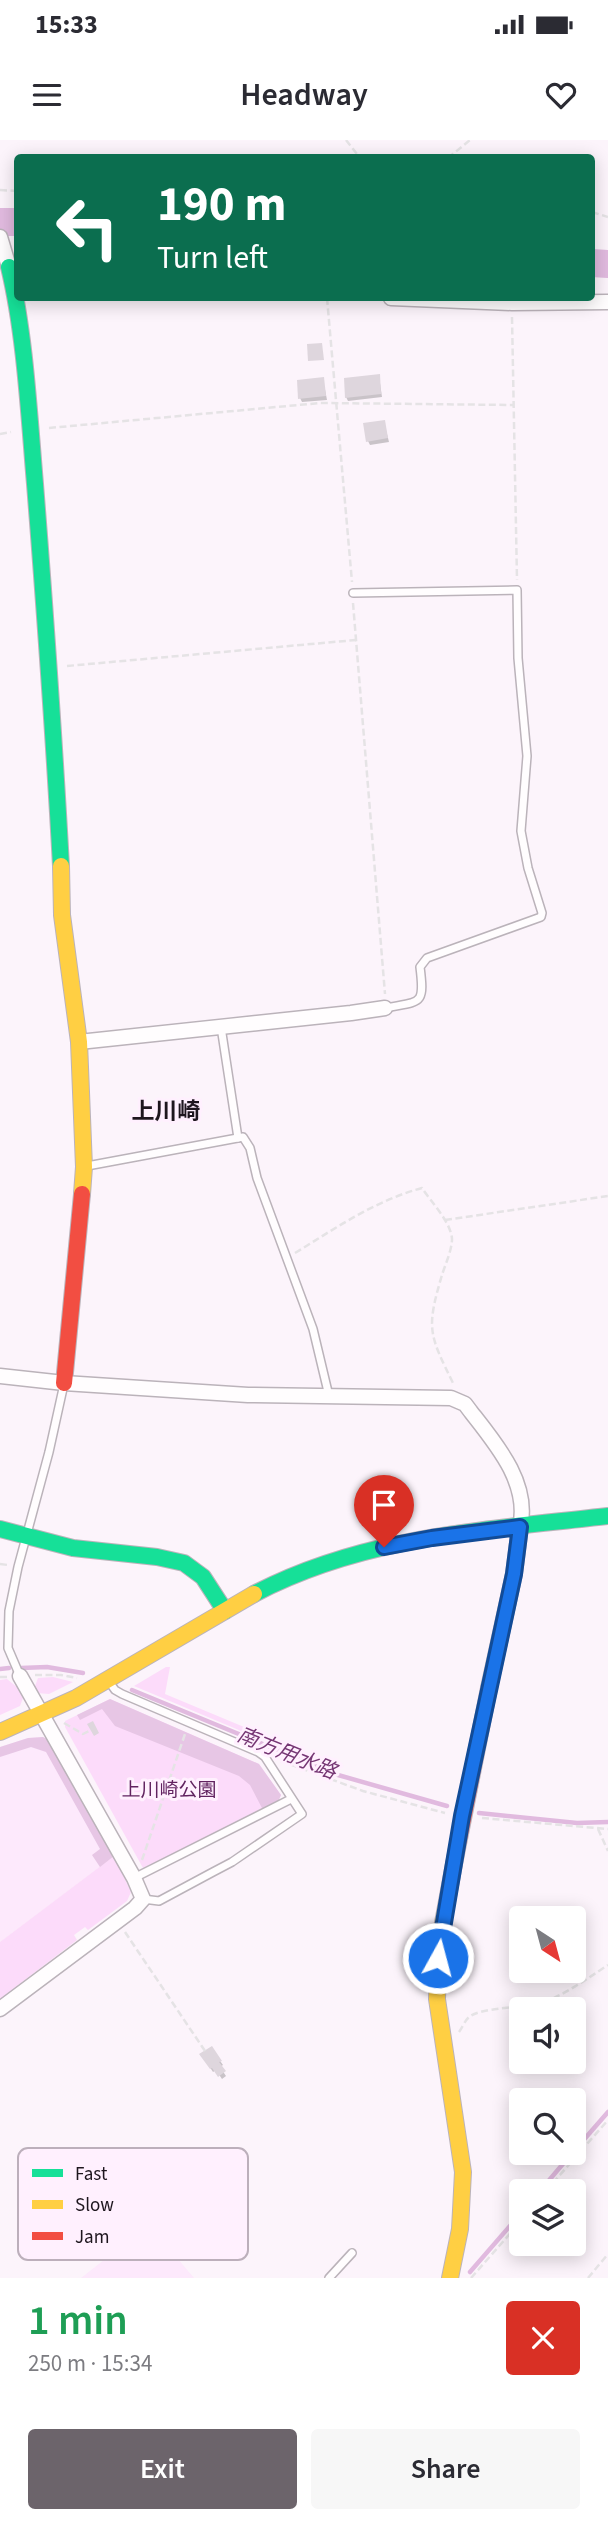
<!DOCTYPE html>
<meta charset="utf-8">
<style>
:root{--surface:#fff;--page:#f7f7f7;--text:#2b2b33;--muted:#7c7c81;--accent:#6c646b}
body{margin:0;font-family:"Source Sans 3","Noto Sans JP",sans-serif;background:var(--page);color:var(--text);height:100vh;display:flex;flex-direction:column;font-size:26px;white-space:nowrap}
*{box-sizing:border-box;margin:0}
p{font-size:23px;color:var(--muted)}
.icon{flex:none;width:38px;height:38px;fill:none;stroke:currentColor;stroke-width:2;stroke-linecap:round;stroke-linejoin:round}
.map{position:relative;height:2138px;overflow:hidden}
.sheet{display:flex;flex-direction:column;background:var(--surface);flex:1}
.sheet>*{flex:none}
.hud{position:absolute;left:14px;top:14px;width:581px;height:147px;border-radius:7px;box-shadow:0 4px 18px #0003;background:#0b6e4f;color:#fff;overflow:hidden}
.needle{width:46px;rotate:144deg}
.buttons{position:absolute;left:509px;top:1766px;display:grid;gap:14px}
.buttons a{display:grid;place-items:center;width:77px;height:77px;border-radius:7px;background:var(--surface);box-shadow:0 4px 18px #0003;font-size:35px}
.pin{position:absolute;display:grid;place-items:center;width:60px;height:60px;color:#fff;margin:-72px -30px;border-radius:50% 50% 50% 0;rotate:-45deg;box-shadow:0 0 7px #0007}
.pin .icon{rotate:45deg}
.me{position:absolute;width:77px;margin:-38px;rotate:7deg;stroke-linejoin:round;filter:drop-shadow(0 0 5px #0008)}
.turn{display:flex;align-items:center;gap:24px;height:147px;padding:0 28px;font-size:32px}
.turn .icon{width:91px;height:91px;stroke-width:2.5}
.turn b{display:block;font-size:49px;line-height:60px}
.round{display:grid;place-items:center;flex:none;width:74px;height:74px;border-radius:7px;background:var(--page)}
.headline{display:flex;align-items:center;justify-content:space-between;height:119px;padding:0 28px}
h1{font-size:42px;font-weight:600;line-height:52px;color:#1e9e55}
.action{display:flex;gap:14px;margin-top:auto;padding:14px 28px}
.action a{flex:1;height:80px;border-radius:7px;background:var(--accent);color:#fff;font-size:28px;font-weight:600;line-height:80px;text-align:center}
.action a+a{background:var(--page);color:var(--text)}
.status{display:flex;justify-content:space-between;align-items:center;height:49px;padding:0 35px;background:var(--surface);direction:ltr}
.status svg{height:19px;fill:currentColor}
header{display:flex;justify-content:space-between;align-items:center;height:91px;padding:0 28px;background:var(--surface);font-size:32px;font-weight:600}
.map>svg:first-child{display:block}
</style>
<div class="status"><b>15:33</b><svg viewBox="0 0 49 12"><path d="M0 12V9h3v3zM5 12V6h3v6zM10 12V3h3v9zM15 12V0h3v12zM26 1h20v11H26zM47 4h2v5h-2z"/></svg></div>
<header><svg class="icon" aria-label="menu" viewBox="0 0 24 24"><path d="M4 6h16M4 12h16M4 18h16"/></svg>Headway<svg class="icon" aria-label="heart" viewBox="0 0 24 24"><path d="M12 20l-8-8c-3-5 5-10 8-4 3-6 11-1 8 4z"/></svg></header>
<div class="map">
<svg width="608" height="2138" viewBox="0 0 608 2138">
<rect width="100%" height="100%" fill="#fcf4fb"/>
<g fill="#fde9fc">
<path d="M43,1597L114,1716L0,1802V1607L28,1598Z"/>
<path d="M149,2085L194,2138H81Z"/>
</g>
<g fill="#fcdbfa">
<path d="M166,1527H170L165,1554L297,1609L296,1614L134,1546Z"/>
<path d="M53,1537L73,1542L49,1554L37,1553L34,1549L38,1538Z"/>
<path d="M7,1539L18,1548L23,1558L20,1566L0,1575V1540Z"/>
<path d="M110,1559L259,1624L281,1655L278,1662L143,1728L65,1587V1581Z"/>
<path d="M114,1716L131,1752L127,1761L88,1790L85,1787L74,1795L77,1800L0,1859V1802Z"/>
</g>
<g fill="#e7c6e5">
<path d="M110,1559L259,1624L281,1655L278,1662L263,1670L250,1645L239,1636L115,1586L102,1569L80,1580L77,1575Z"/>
<path d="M43,1597L49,1600L114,1716L100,1727L92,1715L100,1709L46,1612L31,1607L0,1617V1607L28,1598Z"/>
</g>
<g fill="#0003">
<path d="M379,236L382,257L348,261L346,257Z"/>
<path d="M323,239L327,260L302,262L300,258Z"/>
<path d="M384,282L389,302L370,305L368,301Z"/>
<path d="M211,1908L223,1925L220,1927L226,1936L222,1939L216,1930L213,1932L202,1915Z"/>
</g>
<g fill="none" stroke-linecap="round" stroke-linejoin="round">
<g stroke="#e1badf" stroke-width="4.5">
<path d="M21,1528L47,1527L83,1533"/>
<path d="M0,1529L9,1528"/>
<path d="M132,1550L338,1635L447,1666"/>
<path d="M479,1673L577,1683L608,1682"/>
<path d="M574,2011L608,1972"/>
<path d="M540,2051L573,2012"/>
<path d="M470,2132L522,2072"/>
</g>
<g stroke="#e1badf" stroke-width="28">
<path d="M0,82H18"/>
<path d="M592,123L608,124"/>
</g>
</g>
<g fill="#ded6dd">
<path d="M322,203L324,220L308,221L307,204Z"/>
<path d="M380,234L381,254L345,258L344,238Z"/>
<path d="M324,237L326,256L298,259L297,240Z"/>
<path d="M385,280L388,298L366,302L363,283Z"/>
<path d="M93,1581L99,1593L94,1596L87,1584Z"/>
<path d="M212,1906L222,1921L219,1922L226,1931L218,1937L212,1928L210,1929L199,1914Z"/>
</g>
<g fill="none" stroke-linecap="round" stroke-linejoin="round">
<g stroke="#bbb3ba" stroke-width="10">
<g id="lane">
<path d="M353,453L517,450L518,518L527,616L521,691L528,728L542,773L541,777L427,818L420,827C425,866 421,861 385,868"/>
<path d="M221,887L238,998"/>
<path d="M87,1026L243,997L250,1008L257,1038L313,1189L329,1256"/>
<path d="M20,1536L8,1508L9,1471L18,1427L49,1312L64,1244"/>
<path d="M110,1543L115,1550L122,1554L258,1612L265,1617L302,1674L232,1722L213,1732L159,1761L143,1759"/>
<path d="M134,1738L291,1659"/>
<path d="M329,2138L352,2113"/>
</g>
</g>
<g stroke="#bbb3ba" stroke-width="17">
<g id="street">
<path d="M0,97L9,127L15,126"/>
<path d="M391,158L512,163L608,162"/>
<path d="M79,902L351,873L385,868"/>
<path d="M0,1236L64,1243L248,1255L451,1258L465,1264L471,1272C497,1305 530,1344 520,1387"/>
<path d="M0,1869L135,1768L143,1759L134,1738L20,1536"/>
</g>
</g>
<g stroke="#bbb3ba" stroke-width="18">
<g id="fast">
<path d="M9,127C25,194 29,274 35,344C45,471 54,598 61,726"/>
<path d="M0,1389L73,1408L157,1417L184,1423L203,1437L225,1471"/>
<path d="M254,1454C364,1396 487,1390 608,1376"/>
<path d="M489,1548L514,1434L520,1387"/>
</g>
</g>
<g stroke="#bbb3ba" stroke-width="18">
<g id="slow">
<path d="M61,726L62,775L79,902L84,1027L82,1054"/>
<path d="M0,1592L76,1558L254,1454"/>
<path d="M450,2138L460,2089L463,2032L437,1859L439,1804L454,1724"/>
</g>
</g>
<g stroke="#bbb3ba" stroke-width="18">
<g id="jam">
<path d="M64,1243L82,1054"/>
<path d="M454,1724L489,1548"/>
</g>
</g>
<g stroke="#e5e3e5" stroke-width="2.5" stroke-dasharray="7 3.5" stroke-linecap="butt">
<path d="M346,0L360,18"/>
<path d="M448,18L470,0"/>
<path d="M0,50L18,51"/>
<path d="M592,72L608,77"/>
<path d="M327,158L352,442"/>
<path d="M512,177L517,440"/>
<path d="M49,288L320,263L514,265"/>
<path d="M0,294L11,292"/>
<path d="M353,463L385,854"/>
<path d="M67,526L356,500"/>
<path d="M445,1080L608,1056"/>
<path d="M295,1113C336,1088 374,1061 422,1048C431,1062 451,1082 452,1099C452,1110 445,1125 442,1135C426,1189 429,1194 453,1243"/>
<path d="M0,1424L8,1425"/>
<path d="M35,1535H61L77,1538"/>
<path d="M0,1537H8"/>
<path d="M64,1583L83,1594L91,1590"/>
<path d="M281,1621L363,1651L445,1673"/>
<path d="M482,1678L608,1689"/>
<path d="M598,1689L608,1711"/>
<path d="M142,1720L185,1594"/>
<path d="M125,1792L205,1911"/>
<path d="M459,1892C462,1888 465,1881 468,1878C480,1866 527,1869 547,1861C569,1852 588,1838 608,1825"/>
<path d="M546,2051L608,1980"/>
<path d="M471,2138L522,2080"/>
<path d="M588,2138L608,2114"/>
</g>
<use href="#lane" stroke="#fffdfe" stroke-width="7"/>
<use href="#street" stroke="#fffdfe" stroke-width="14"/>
<use href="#fast" stroke="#16e098" stroke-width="16"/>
<use href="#slow" stroke="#ffcf43" stroke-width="16"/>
<use href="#jam" stroke="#f24e42" stroke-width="16"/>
</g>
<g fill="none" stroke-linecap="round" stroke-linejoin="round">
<g stroke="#114b97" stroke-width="18">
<path id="route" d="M384,1407L432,1398L520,1387L514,1434L462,1676L438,1818"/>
</g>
<use href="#route" stroke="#1a73e8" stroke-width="12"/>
</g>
<g text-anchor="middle" stroke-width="6" stroke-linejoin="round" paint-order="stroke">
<g font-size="19" fill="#612360" stroke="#fff0fe">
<text x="169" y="1656">上川崎公園</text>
</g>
<g font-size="21" font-style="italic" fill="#763774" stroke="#fff0fe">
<text transform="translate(287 1613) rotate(22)" y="7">南方用水路</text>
</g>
<g font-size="23" font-weight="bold" fill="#1e161e" stroke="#fff0fe">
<text x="166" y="979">上川崎</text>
</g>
</g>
<rect x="18" y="2008" width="230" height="112" rx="10" fill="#fff0fe" stroke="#bcafbb" stroke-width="2"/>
<rect x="32" y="2029" width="31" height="8" fill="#16e098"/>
<rect x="32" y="2060" width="31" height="9" fill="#ffcf43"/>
<rect x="32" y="2092" width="31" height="8" fill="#f24e42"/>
<g font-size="19" fill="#1e161e">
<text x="75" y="2040">Fast</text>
<text x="75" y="2071">Slow</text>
<text x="75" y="2103">Jam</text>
</g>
</svg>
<div class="buttons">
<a><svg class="needle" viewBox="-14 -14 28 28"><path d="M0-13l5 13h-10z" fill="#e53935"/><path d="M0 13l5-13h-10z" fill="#7c7c81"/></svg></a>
<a><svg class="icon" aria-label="sound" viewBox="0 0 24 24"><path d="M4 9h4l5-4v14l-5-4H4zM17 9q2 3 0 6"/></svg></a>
<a><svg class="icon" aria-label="search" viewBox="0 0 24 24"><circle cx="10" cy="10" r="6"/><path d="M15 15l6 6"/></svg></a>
<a><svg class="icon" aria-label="layers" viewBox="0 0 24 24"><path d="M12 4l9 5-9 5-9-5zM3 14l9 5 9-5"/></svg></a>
</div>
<div class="pin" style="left:384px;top:1407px;background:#d93025"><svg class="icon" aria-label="arrive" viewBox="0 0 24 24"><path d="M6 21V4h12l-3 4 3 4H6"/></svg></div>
<svg class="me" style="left:438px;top:1818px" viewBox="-20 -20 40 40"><circle r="17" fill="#1a73e8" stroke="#fff" stroke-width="3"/><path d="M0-11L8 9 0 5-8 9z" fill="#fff"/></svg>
<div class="hud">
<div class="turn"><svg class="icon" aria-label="left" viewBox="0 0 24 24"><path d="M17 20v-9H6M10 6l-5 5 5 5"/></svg><div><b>190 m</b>Turn left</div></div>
</div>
</div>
<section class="sheet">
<div class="headline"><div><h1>1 min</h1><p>250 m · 15:34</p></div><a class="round" style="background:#d93025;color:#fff"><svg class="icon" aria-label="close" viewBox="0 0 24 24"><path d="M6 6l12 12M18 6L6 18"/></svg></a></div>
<div class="action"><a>Exit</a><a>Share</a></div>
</section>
